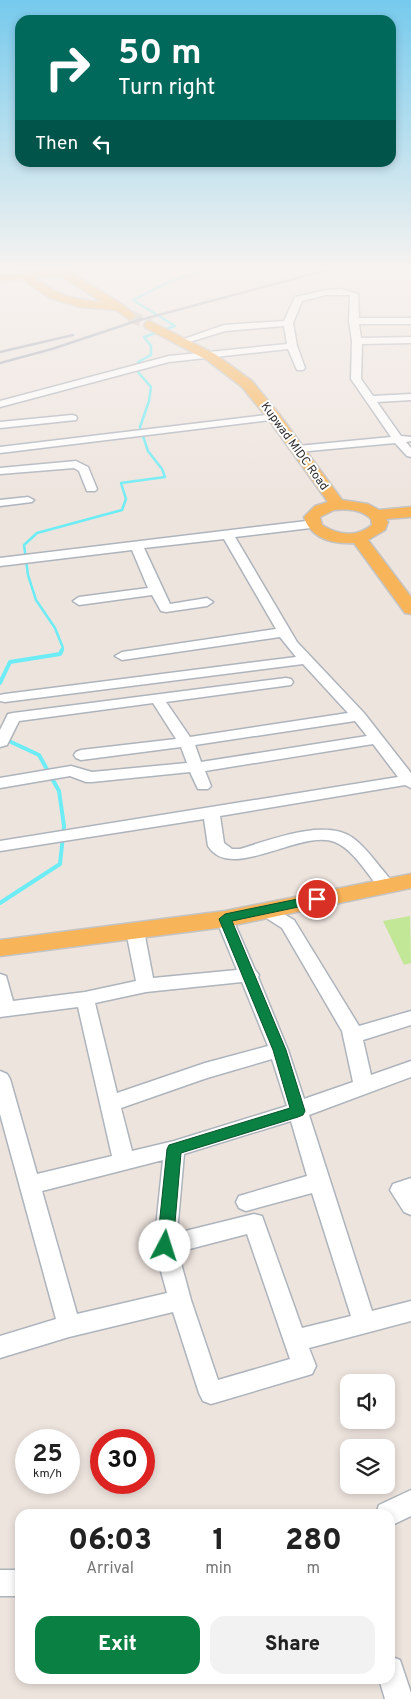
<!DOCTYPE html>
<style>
:root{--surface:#fff;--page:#f2f2f2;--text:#222;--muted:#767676;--accent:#0b8043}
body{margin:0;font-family:Overpass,sans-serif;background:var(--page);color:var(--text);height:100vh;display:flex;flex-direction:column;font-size:19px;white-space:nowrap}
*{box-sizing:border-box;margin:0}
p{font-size:16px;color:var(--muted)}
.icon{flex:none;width:28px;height:28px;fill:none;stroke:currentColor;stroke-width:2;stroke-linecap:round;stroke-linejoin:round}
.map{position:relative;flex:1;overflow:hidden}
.sheet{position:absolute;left:15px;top:1509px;width:380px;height:175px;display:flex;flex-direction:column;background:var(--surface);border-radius:15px;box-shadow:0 2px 8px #0003}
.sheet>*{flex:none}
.banner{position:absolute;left:15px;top:15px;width:381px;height:152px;border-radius:15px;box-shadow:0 2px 8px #0003;background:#00695c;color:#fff;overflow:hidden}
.controls{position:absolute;left:340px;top:1374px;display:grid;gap:10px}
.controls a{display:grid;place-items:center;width:55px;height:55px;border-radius:10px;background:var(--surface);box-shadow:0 2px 8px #0003;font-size:25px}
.speed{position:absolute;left:15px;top:1429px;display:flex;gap:10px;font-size:25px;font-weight:700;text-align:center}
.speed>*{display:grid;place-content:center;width:65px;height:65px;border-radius:50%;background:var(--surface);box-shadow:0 2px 8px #0003;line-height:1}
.speed small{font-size:12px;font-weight:400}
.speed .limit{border:8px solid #d22;background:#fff;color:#111}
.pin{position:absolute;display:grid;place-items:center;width:42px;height:42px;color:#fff;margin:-21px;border:2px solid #fff;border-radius:50%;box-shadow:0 1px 5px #0007}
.me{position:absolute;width:55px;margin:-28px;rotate:5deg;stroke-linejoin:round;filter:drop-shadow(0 0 4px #0008)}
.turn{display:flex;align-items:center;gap:18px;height:105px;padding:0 20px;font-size:22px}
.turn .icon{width:65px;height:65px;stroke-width:2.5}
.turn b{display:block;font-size:35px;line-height:42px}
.then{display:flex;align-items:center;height:48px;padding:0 20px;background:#0003;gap:10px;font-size:19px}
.eta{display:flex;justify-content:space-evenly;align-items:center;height:85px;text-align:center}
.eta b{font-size:30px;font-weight:800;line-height:35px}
.cta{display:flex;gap:10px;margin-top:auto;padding:10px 20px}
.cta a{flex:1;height:58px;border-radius:15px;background:var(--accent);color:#fff;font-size:20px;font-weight:800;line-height:58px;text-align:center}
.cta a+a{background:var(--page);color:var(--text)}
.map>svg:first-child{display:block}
</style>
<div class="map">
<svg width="411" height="1699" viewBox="0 0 411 1699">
<rect width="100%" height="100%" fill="#eee4de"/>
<path fill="#c2e797" d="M410,916L411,963L404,965L383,921Z"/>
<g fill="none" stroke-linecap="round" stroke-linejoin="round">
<g stroke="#6cecf5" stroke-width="2.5">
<path d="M133,300L171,281L202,272L208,268"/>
<path d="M61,651L63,648L55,628L36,600L28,575L24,545L37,533L122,510L126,499L121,483L165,477L162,469L148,451L140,427L149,401L151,387L138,372V362L151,355V346L144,337L175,326L133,300"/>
</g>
<g stroke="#6cecf5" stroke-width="4">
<path d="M0,683L10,662L60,654L62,650"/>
<path d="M0,734L11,742L39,755L59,791L64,826L60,864L0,903"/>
</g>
<path stroke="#c7bfba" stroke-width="12" stroke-dasharray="12 6" stroke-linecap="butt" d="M130,316L150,325"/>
<g stroke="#aeb4bc" stroke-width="3">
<g id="minor">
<path d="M341,289L358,294L359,318H411V324H359L361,338L411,337V343L362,344L361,379L373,396L411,394V400L377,402L401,436L411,437V441L406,442L411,448V457L407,456L395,443L298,452L293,449L298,446L391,437L351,379L352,341L349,321L350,295H326L302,301L293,323L297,346L305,368L303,370H297L288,349L169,362L0,407V401L169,356L287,344L284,326L225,331L183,344L178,341L224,325L284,321L295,297L326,290Z"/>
<path d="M274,414L278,415L279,417L278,419L0,453V447Z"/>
<path d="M72,415L76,416L77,418L76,420L0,428V422Z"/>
<path d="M76,461L88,467L97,489L95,491H87L79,471L74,468L0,474V468Z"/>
<path d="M28,497L34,500L32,502L0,506V500Z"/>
<path d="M315,520L319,521L321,524L319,527L235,537L297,642L364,713L382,736L411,773V788L405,785L220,816L224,843L232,849H240C270,840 325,818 353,838C368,849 379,867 392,881L394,885L392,889L386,891L380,889C367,874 354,850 335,842C301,828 231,883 208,846L204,819L0,851V841L398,777L373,744L205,771L211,786L208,789H198L190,772L92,782H86L70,776L0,788V778L71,766L92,772L187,763L181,747L81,760L76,758L74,755L76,752L81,750L176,739L153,703L19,721L7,745L0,747V730L8,714L13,713L286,678L291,679L293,682L291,685L166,702L190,737L348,713L303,664L5,702L0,701V695L5,694L296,657L280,637L122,660L115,656L122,652L276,629L224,539L144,548L170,604L207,598L213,602L207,606L166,612L161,611L152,595L79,605L73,601L79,597L148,588L132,550L0,566V558ZM355,721L367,736L201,762L195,745Z"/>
<path d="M266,904L294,920L359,1026L411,1011V1025L363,1040L371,1075L411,1061V1077L309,1115L372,1311L411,1301V1321L309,1348L316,1366L312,1374L211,1404L203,1401L199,1393L173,1312L69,1337L0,1358V1336L56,1319L0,1114V1071L7,1074L10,1079L37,1174L112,1156L78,1007L0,1017V974L6,976L13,1001L85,992L136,981L126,931L129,927L135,925L141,927L144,931L153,978L237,970L216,919L219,915L225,913L231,915L255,970L259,975L258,977L288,1050L304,1099L353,1082L342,1031L282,928L260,914L257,910L260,906ZM242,982L268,1046L205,1063L117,1093L95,1003L146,992ZM272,1059L287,1106L174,1141L132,1151L121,1108L207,1078ZM291,1121L307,1176L239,1196L236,1202L239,1208L246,1211L312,1193L351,1316L302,1328L262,1216L254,1214L177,1233L184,1154ZM163,1160L154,1246L167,1293L77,1314L42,1191ZM247,1234L290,1359L218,1380L191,1300L178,1252Z"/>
<path d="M411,1178V1215L404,1212L390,1190L393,1184Z"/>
<path d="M411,1490V1516L390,1526V1514H376L379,1505Z"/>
<rect x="0" y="1570" width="20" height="26"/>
<path d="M390,1656L400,1660L411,1693V1699H385L379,1679H390Z"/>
</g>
</g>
<g stroke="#c4c4c4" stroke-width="3">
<g id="major">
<path d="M61,268H75L71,272L123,305L136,316L130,320L116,310L79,307L50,298L22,279L0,281V275ZM61,276L102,302C70,299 61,296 35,278Z"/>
<path d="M150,321L215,354L252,381L279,414L342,500L368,504L379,510L411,507V517L386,519L388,522L385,530L368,540L411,597V614L405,613L354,543C333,544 311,539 304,517L315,506L328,502L269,420L242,387L207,360L146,328L144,325L146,322ZM334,510C347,509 361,509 371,519L372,525C356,538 338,535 322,525L320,517Z"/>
<path d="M411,874V888L225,927L0,956V940L225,911Z"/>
</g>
</g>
<use href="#minor" fill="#fff" fill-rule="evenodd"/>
<use href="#major" fill="#f8b459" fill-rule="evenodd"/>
<g stroke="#a0a8b7" stroke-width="2.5">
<path d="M0,352L73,335"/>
<path d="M0,363L52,349L136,321L335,268"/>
</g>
</g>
<linearGradient id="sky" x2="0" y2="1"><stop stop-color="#76caed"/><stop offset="0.53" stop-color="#f7f3f0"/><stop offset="1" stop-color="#f7f3f0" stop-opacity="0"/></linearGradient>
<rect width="411" height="506" fill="url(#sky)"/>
<path fill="#0b8043" stroke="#07532c" d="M317,895L323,899L322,902L232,921L286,1050L305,1111L303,1115L298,1117L181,1153L173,1246L170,1250L165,1252L160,1250L157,1246L167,1149L169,1145L290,1108L273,1050L219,919L225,914Z"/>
<g text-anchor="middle" stroke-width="4" stroke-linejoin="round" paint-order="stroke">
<g font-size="12" fill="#2c2c2c" stroke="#fff">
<text transform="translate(295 446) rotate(54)" y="4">Kupwad MIDC Road</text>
</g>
</g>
</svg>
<div class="controls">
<a><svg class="icon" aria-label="sound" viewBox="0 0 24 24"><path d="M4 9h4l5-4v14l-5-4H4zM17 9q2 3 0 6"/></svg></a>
<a><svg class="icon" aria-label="layers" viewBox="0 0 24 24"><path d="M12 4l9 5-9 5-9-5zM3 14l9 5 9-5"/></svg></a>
</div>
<div class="speed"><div>25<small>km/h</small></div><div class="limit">30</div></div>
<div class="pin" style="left:317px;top:899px;background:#d93025"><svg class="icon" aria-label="arrive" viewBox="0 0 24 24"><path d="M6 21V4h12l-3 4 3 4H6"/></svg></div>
<svg class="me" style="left:165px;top:1246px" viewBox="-20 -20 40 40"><circle r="19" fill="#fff"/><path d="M0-13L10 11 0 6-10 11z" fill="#0b8043"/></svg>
<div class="banner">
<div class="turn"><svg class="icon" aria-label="right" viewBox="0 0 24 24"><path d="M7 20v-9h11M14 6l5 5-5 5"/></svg><div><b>50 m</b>Turn right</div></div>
<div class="then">Then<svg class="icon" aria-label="left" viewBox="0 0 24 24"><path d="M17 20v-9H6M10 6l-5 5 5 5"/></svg></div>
</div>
<section class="sheet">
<div class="eta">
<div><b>06:03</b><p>Arrival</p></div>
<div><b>1</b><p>min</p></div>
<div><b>280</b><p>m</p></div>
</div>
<div class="cta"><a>Exit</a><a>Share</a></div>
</section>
</div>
